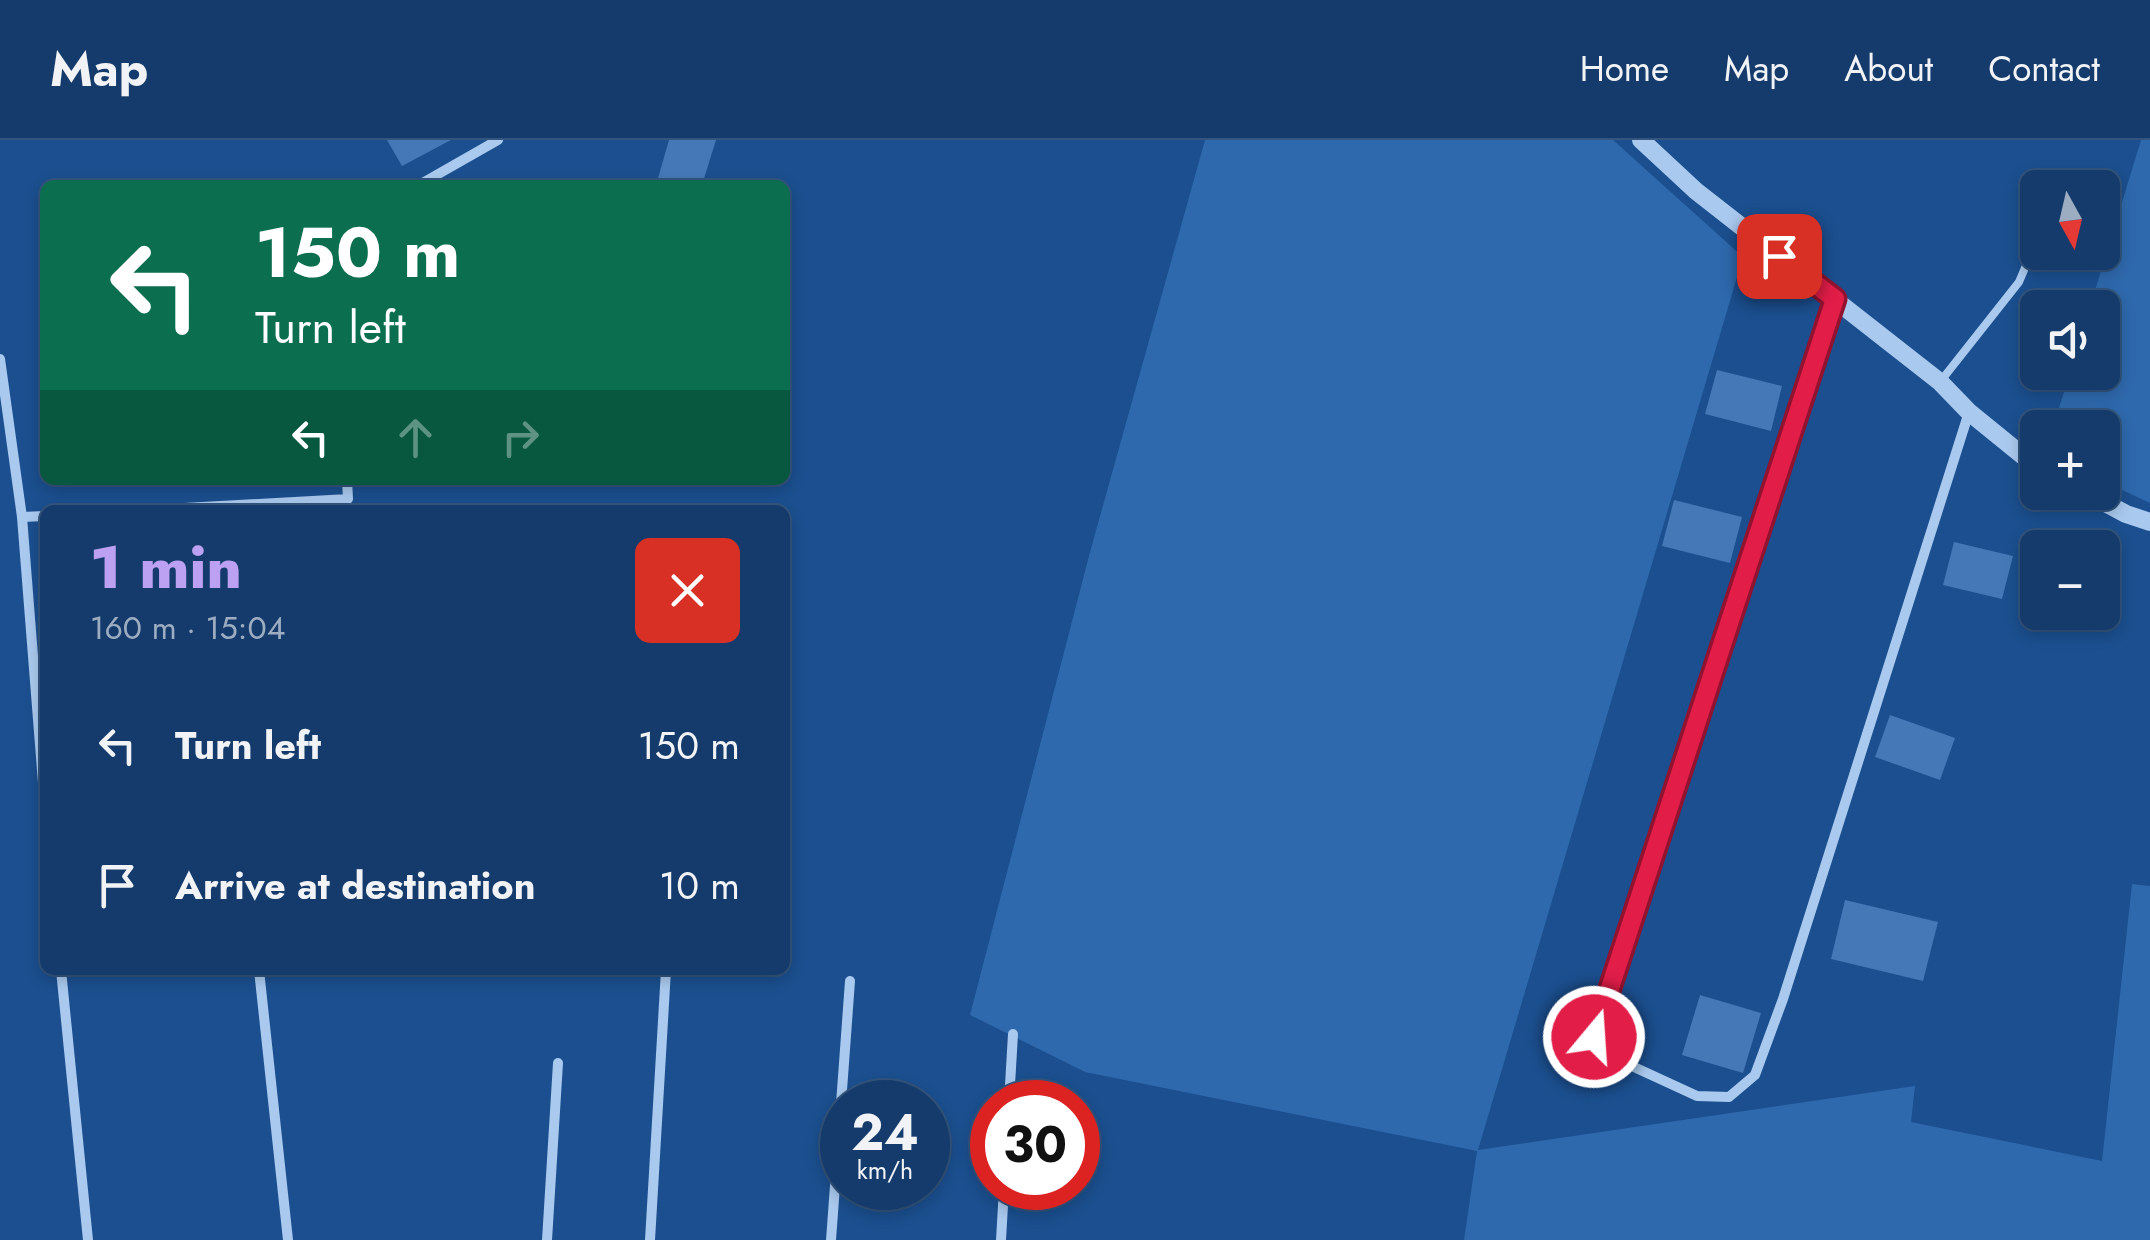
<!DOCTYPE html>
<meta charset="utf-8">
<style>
:root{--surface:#143b6b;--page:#1d4271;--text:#f1f3f6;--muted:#9dadc1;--line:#33557e;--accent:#bca0f2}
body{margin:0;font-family:Jost,sans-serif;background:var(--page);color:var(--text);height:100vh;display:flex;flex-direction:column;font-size:38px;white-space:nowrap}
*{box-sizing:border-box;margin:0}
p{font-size:32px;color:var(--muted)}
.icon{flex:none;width:55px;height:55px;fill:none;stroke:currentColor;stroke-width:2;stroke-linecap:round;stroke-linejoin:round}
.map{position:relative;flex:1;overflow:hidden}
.drawer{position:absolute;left:40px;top:365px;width:750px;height:470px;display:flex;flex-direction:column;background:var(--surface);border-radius:15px;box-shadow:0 5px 15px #0003,0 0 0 2px var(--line)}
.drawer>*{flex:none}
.hud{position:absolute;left:40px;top:40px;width:750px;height:305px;border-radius:15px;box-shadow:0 5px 15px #0003,0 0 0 2px var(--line);background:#0b6e4f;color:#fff;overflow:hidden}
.needle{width:65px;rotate:172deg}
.controls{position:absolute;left:2020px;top:30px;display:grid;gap:20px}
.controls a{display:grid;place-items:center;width:100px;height:100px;border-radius:15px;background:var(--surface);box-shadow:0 5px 15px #0003,0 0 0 2px var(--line);font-size:50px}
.speed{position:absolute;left:820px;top:940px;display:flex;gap:20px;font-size:50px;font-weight:700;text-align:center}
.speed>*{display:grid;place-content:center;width:130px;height:130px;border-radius:50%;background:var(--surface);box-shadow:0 5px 15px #0003,0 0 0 2px var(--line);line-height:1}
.speed small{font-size:25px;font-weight:400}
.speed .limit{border:15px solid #d22;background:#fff;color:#111}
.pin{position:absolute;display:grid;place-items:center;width:85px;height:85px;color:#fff;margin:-42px;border-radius:20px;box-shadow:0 5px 15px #0006}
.me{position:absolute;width:110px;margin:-55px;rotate:18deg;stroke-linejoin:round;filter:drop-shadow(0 0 8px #0008)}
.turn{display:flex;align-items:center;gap:35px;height:210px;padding:0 50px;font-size:45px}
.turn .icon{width:130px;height:130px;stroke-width:2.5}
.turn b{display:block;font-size:70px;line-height:85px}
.lanes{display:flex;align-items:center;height:95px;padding:0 50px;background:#0003;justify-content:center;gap:50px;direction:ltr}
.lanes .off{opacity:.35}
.round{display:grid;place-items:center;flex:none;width:105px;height:105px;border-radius:15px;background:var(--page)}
.summary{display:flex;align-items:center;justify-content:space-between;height:170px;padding:0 50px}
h1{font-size:60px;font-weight:800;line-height:75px;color:var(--accent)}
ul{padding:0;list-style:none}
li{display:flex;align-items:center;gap:30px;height:140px;padding:0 50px}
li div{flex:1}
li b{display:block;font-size:38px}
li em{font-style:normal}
header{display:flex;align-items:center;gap:60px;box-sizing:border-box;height:140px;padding:0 50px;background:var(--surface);border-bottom:2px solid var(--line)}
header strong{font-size:48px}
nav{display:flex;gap:55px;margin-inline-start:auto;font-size:35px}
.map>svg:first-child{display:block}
</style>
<header>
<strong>Map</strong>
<nav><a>Home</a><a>Map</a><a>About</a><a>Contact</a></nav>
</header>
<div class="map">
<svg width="2150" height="1100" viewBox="0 0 2150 1100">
<rect width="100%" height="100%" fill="#1b4f8f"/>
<g fill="#2e69ad">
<path d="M1205,0H1613L1743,117L1478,1010L1915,946L1911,982L2102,1021L2132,744L2150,746V1100H1464L1477,1011L1085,932L970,875L1090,412Z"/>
<path d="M2141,0H2150V363L2103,341L2102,288L2053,287L2070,233L2102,232V168L2090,167Z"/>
</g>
<g fill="#4478b7">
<path d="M387,0H451L402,26Z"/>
<path d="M669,0H716L702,45H656Z"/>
<path d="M1717,230L1782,246L1771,291L1705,274Z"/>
<path d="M1674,360L1742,377L1730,423L1662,406Z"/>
<path d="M1954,402L2013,416L2002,459L1943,445Z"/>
<path d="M1890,575L1955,598L1940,640L1875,617Z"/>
<path d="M1845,760L1938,782L1923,841L1831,819Z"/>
<path d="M1700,855L1761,873L1743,933L1682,915Z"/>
</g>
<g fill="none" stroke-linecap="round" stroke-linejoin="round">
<path stroke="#a9c9ee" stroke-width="8" d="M1940,242L2019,142L2038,97"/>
<g stroke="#a9c9ee" stroke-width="10">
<path d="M419,45L498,0"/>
<path d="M1835,159L1594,897L1597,910L1697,956L1729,957L1755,935L1783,859L1969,272"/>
<path d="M0,219L22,377L45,668"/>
<path d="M148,370L348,359L347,340"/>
<path d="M22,377L45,376"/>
<path d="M61,830L88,1100"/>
<path d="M259,830L288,1100"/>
<path d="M1009,962L1013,894"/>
<path d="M547,1100L558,923"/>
<path d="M650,1100L666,830"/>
<path d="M831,1100L850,841"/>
<path d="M1001,1100L1004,1048"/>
</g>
<g stroke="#a9c9ee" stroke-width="18">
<path d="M1641,0L1696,51L1940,242L1969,272L2038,328"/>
<path d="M2085,352L2126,374L2150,382"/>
</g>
</g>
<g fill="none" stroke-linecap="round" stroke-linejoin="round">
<g stroke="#92132f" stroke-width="25">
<path id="route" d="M1594,897L1835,159L1779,116"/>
</g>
<use href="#route" stroke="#e11d48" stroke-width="18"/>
</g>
</svg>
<div class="controls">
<a><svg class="needle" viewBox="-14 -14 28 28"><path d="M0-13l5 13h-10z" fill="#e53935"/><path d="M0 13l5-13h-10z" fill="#9dadc1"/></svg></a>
<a><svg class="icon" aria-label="sound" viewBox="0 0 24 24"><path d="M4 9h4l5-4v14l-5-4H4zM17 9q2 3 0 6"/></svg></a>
<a>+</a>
<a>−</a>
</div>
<div class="speed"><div>24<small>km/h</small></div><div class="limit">30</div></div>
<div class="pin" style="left:1779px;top:116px;background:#d93025"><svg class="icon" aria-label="arrive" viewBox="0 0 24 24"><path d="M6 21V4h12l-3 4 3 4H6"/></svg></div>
<svg class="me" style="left:1594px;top:897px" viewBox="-20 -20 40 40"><circle r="17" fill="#e11d48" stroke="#fff" stroke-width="3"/><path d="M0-11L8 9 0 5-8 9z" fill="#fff"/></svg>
<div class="hud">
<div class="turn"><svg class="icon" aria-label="left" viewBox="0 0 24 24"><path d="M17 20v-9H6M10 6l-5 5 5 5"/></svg><div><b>150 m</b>Turn left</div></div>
<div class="lanes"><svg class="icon" aria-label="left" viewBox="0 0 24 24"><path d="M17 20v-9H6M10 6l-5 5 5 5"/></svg><svg class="icon off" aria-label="ahead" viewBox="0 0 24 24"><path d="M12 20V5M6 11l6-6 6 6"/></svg><svg class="icon off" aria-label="right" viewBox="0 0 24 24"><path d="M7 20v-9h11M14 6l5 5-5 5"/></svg></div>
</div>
<section class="drawer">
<div class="summary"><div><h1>1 min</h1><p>160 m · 15:04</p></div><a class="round" style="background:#d93025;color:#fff"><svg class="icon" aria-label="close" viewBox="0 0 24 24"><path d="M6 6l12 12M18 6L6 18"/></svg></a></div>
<ul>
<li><svg class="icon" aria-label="left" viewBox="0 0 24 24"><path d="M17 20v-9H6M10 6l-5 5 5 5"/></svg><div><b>Turn left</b></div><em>150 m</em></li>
<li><svg class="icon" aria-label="arrive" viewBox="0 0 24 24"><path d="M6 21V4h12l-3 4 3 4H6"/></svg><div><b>Arrive at destination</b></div><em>10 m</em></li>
</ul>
</section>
</div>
